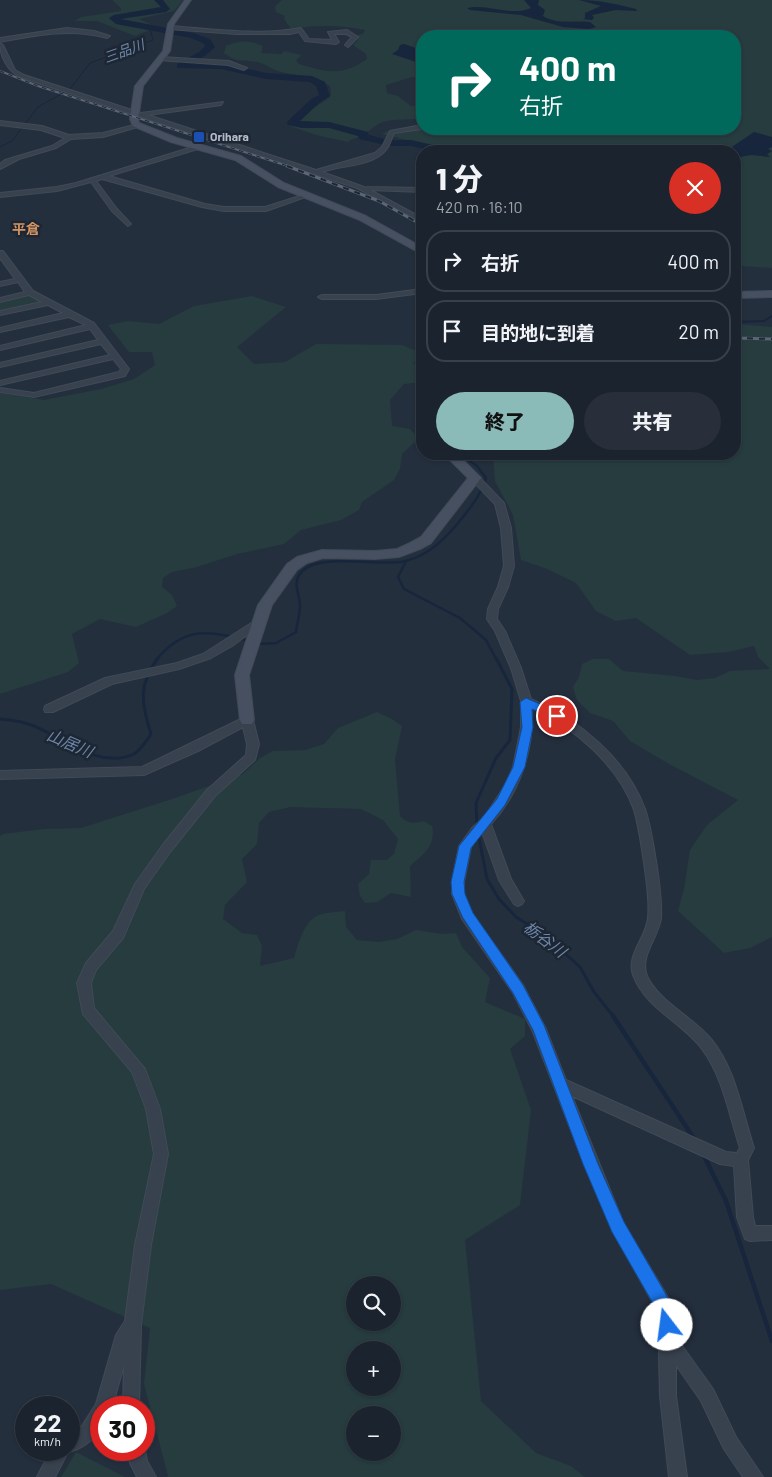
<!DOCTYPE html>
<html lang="ja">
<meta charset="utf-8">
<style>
:root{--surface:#1b232e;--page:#282f3a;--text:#f1f3f6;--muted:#a0a4aa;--line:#39404a;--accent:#8bbbb9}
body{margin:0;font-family:Barlow,"Noto Sans JP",sans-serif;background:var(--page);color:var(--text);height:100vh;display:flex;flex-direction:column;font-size:19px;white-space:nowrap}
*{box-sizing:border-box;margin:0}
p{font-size:16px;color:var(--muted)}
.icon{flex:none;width:28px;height:28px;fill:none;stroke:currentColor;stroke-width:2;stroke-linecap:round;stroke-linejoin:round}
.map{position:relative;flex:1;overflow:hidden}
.details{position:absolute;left:416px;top:145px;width:325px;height:315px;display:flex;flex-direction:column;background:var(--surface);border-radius:20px;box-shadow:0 1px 4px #0004,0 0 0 1px var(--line)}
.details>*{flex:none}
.hud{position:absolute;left:416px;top:30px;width:325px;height:105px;border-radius:20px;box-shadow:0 1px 4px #0004,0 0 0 1px var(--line);background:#00695c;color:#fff;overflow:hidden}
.controls{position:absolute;left:346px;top:1276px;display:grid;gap:10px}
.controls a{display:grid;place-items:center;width:55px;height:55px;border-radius:50%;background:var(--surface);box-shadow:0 1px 4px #0004,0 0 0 1px var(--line);font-size:25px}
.speed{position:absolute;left:15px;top:1396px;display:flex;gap:10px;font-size:25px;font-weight:700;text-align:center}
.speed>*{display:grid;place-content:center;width:65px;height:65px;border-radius:50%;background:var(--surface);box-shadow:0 1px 4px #0004,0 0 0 1px var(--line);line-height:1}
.speed small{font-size:12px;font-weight:400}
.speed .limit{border:8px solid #d22;background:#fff;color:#111}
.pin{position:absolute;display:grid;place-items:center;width:42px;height:42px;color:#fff;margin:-21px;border:2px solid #fff;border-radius:50%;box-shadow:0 1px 5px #0007}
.me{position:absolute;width:55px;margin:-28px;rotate:345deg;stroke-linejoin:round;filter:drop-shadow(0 0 4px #0008)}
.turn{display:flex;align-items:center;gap:18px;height:105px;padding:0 20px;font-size:22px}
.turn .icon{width:65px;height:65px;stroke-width:2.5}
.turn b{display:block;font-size:35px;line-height:42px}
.round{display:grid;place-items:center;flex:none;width:52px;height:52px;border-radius:26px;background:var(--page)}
.head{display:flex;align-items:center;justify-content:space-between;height:85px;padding:0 20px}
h1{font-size:30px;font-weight:800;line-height:38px}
.action{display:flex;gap:10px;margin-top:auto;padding:10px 20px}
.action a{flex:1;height:58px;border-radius:30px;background:var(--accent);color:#111;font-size:20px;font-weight:800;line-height:58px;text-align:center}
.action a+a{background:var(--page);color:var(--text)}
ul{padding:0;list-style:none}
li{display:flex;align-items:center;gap:15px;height:62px;margin:0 10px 8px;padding:0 10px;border:2px solid var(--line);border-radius:20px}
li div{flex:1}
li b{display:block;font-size:19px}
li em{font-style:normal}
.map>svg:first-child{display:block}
</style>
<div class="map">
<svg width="772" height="1477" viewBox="0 0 772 1477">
<rect width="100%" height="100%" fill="#242f3e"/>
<g fill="#263c3f" fill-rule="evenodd">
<path d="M112,0H183L174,11L139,19L154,26L152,29L135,36L97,21H75L81,17L121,11V8Z"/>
<path d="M282,0H772V268L741,266L735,270V151H437L415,142L382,134C410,120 428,134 456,129H735V36H422V78L412,77L386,85L387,93L398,96L411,106H422V117C410,121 396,118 383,122C372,126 364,138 352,139L348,142L316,135L290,126L302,119L308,112L330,97L331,93L330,86C313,76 296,76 278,71C271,69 267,64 257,62C242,59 238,64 224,53L226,46C239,40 250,40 263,46L261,53L281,54L284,51L302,55L296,60L299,64C327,72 341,77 367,59L366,54L353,45L358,40L357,35L363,34L365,30C341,25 315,25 291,29L284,19L285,16L276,12L275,6Z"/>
<path d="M29,296L41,302L0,312V302Z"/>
<path d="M252,296L286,307L237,347L254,364L285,362L316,344L402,345L421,353L413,364L422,366V382L404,384L390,400L392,426L410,429L419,438L402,454L400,469L394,480L362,502L359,510L341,520L301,530L284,544L237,554L197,567L172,572L163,578L162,587L172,595L177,606L167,613L136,627L100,619L72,634L79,663L68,672L0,694V393L44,400L101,389L134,379L155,365L152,352H129L108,325L128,321L159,324L194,306Z"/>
<path d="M735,324L772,327V937L750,948L724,953L678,911L684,889L690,850L707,825L738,800L669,764L630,741L613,721L590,713L577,700L573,687L579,677L582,664L593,659H609L623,671L675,676L697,680L715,678L730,671L770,669L758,657L754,646L728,652L690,655L636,618L616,621L596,611L576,583L547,569L521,560L513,515L495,481L493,454H735Z"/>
<path d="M377,712L392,719L402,726L395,759L400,816C408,824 414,824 424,821L432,826C436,846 424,854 410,866L411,897L391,893L377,902L365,903L360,896L358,884L369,874L371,860H387L394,854L398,839L383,820L361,809L290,807L269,812L259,823L257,844L242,859L247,882L225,905L223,919L242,933L257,935L262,946L260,966L294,958C298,945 303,923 317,916C324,912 337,912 345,911L346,927L357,940L379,942L397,939L416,930L442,934L456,933L462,947L490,978L485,1002L525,1019V1036L510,1049L531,1110L520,1205L465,1240L481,1401L536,1453L571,1466L585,1477H166L168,1476L144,1384L150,1328L51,1284L0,1290V836L3,834L44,829L81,828L172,799L243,774L260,758L273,751L305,750L324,744L338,728ZM355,1285H392V1322H355ZM355,1350H392V1388H355ZM355,1415H392V1452H355Z"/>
<path d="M76,1452L125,1477H61Z"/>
</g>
<g fill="#17263c">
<path d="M524,0H539L538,5L545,10L543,16C558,25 574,20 590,22L596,27L589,29L563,27L521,15L470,10L467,8C488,3 510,17 531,8Z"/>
<path d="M579,0C600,0 616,4 636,9L637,11L616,10L592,15L594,18L592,20L583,19L585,18V13L601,6Z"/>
<path d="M404,44L419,49L415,51L422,56V64L392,54L398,50L400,45Z"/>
<path d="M754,132L772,137V147L768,149L772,151L767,154L770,157L751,155L735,158V151H726Z"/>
</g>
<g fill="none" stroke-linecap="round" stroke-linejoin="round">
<path stroke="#17263c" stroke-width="1" d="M0,147L12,141L38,107L70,89L90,63L153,40L150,29"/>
<path stroke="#17263c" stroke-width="2" d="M735,322L764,321L772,316"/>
<g stroke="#17263c" stroke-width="2.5">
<path d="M406,561L398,577L404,589L460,618L486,640L496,659"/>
<path d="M257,644L276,643L296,632C297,624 300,614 300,605C300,596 293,585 299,575C315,550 379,568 406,561C430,555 448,536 463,517C473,504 481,494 486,478L477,466L460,454"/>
<path d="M157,659C184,626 211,630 249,641"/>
</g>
<g stroke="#17263c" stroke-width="3">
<path d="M0,719C12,720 22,721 34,726C63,738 100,770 134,754C141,750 146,741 151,734C142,703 137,686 158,658"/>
<path d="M477,827L476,803L496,758L510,740L512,689L496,658"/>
<path d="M478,833L487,879L499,899L516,917L546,936L580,967L594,992L614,1017"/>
</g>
<g stroke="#17263c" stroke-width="4.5">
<path d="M613,1016L695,1140"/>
<path d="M703,1154L726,1201L772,1341"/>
</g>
<path fill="#17263c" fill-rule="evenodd" d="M154,0H163L170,9L166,12L121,19L193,33L210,39L215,47C208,54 202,58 193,63H221L266,73L312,76L325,82L330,96L319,103L300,121L329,122L368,132L369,135L389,140H411L450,149L452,151H433L411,146H389L359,139L358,136L329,128H302L288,125L287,123L288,121L311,99L319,95L316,86L310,82L266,79L221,69L177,68V64L199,52L205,46L203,43L191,38L116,24L109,18L114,15L161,7Z"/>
<g stroke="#414a57" stroke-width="2">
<g id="street">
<path d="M170,26C212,29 260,36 301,28L309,39L332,40L328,32L347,30L358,37L348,47L345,45L352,37L346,34H334L339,42L336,44L305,41L299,32L290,34H237L168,29Z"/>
<path d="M67,28L94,31L110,36L107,38C70,28 37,35 0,42V38Z"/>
<path d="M0,43L3,45L15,70L24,75L141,113L223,102L221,105L148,115L316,170L375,153L382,147L390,131L422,125V129L394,133C391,139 390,146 385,151C370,167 341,165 322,172L364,187L422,188V192L370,190L422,218V222L357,188L20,77C8,71 0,57 0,43Z"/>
<path d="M160,57L229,61L247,68L244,70L228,65L158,60Z"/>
<path d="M0,121L42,126L69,135L103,133L138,124L141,126L103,137L71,139L56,148L19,159L0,169V164L5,160L52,146L65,138L41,130L0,125Z"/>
<path d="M199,145L201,146V148L109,176L205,204L224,207H265L306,194L311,195L266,211H224L202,207L102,179L96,181L117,209L130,223L131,224L128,226L112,211L91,182L57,191L0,197V193L57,187L76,183Z"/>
<path d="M0,251H3L33,291L94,323L129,369L125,376L34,397L0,392V388L34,393L119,372L121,369L113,359L0,385V381L110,355L101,344L0,367V363L98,340L90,329L0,350V346L86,325L69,317L0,332V328L63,313L48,305L0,315V311L42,302L29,295L0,302V298L25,292L18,282L0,286V282L15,279L0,258Z"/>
<path d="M422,289V293L376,299H322L318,297L322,295H376Z"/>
<path d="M475,475L478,476L504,503L511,528L514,566L508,587L498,609L497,619L505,631L521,668L531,699C579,720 626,758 645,809C651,826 653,844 656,861C659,880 662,899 661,918C659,937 639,956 647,976C658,1001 694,1018 711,1039C736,1069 742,1112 754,1148L748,1160L753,1217L755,1226H772V1240L750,1241L745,1239L737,1217L734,1166L720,1164L572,1096L623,1222L672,1304L674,1310L675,1336L713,1389L736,1437L763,1477H743L724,1449L701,1401L676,1365V1396L687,1477H669L660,1396L658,1312L613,1232L584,1164L532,1030L513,993L462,919L452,894V882L459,846L472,828L485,816L506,784L513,767L521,727V701L511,668L495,631L487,619L488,609L498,587L504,566L501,528L495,504L470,478ZM532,708C574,727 618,765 634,810C639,827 641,844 644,862C646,880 650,899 648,918C646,938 626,955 633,975C645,1008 683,1023 702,1049C723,1077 729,1115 740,1148L737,1153L726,1152L566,1080L546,1029L523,985L472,913L464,894V882L471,847L482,832L499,880L514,904L518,906L522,904L524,901L511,879L491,824C520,793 534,749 532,708Z"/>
<path d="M258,619L263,622L262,624L232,646L211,658L179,669L112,684L53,712H45L44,709L45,706L105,678L177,663L203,654Z"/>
<path d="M247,716L253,720L259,744L255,760L215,796L170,852L144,889L123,938L96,970L91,983L94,1008L145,1069L160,1109L168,1154L151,1245L141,1325L139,1408H123L124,1365L112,1408H101C101,1413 102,1419 101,1424C99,1438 80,1450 68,1452L55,1477H37L51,1450H69V1434L82,1426L96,1404L116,1335L125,1321L135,1245L154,1154L146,1109L132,1072L83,1014L77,983L86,963L113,931L135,884L162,846L207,790L246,755L247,744L243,727L198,751L144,775L0,779V771L142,767Z"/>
<path d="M144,1445L147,1461L156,1477H137L130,1463L128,1450H144Z"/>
</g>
</g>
<g stroke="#414a57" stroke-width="2">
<g id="secondary">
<path d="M185,0H191L174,24L170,51L143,86L138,119L139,123L177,138L241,156L284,183L366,216L422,247V254L360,220L278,187L235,160L171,142L133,126L130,119L135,86L163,51L168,24Z"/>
<path d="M772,291V297L735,298V292Z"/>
<path d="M444,454H457L481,478L431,543L420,549L399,557L375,559L323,558L307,563L297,570L272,605L249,675L254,720L252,724H242L240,720L235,675L258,605L287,564L297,557L322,550L375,551L397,549L410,543L421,537L468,478Z"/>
</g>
</g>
<use href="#street" fill="#38414e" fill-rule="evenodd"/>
<use href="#secondary" fill="#465061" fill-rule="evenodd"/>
<g stroke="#5a6575" stroke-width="2">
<path id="rail-far1" d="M0,71L38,86L291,167"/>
</g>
<g stroke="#5a6575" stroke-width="3">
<g id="rail">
<path d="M287,166L379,201L422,225"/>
<path d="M735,338L772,339"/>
</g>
</g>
<use href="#rail-far1" stroke="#1d2633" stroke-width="1" stroke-dasharray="4.5" stroke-linecap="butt"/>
<use href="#rail" stroke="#1d2633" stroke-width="2" stroke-dasharray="6" stroke-linecap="butt"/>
</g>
<path fill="#1a73e8" stroke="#114b97" d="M526,698L561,713L563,716L557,720L532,709L533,727L525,767L505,805L471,848L464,882L465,894L473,913L523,985L544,1025L598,1164L624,1222L675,1310V1325L673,1331L667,1333L661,1331L658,1312L612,1232L583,1164L533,1030L513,993L463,918L452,894L451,882L459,846L497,799L513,767L522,727L520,702Z"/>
<rect fill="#1a4fb4" stroke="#1d2633" stroke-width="2" x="193" y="131" width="12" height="12" rx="2.5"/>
<g text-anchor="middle" stroke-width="5" stroke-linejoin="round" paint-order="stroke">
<g font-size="12" font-weight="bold" fill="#b4bcc9" stroke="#1d2633" text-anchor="start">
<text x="210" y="141">Orihara</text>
</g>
<g font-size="14" font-style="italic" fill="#6d86a8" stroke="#1d2633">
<text transform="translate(124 51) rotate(-20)" y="5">三品川</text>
</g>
<g font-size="14" font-weight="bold" fill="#d59563" stroke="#1d2633">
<text x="26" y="234">平倉</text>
</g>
<g font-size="16" font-style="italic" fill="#6d86a8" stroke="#1d2633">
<text transform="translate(70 743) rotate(23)" y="6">山居川</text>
<text transform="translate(545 939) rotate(37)" y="6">栃谷川</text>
</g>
</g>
</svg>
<div class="controls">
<a><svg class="icon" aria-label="search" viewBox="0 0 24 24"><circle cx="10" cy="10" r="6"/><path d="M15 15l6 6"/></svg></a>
<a>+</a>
<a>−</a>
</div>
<div class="speed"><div>22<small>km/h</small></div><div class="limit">30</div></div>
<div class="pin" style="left:557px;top:716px;background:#d93025"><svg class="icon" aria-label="arrive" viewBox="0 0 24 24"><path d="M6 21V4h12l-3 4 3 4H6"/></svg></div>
<svg class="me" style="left:667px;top:1325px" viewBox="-20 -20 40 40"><circle r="19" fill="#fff"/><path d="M0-13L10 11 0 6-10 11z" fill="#1a73e8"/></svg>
<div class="hud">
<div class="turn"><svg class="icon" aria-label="right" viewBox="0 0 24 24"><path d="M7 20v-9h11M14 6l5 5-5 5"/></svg><div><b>400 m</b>右折</div></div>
</div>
<section class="details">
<div class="head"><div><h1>1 分</h1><p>420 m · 16:10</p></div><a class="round" style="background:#d93025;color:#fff"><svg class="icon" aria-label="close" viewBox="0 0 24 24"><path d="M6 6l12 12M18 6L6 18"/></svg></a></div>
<ul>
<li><svg class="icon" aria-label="right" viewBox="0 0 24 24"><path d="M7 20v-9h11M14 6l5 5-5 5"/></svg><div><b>右折</b></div><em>400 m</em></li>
<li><svg class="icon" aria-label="arrive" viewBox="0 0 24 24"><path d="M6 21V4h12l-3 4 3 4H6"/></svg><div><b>目的地に到着</b></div><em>20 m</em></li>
</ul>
<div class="action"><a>終了</a><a>共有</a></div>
</section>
</div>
